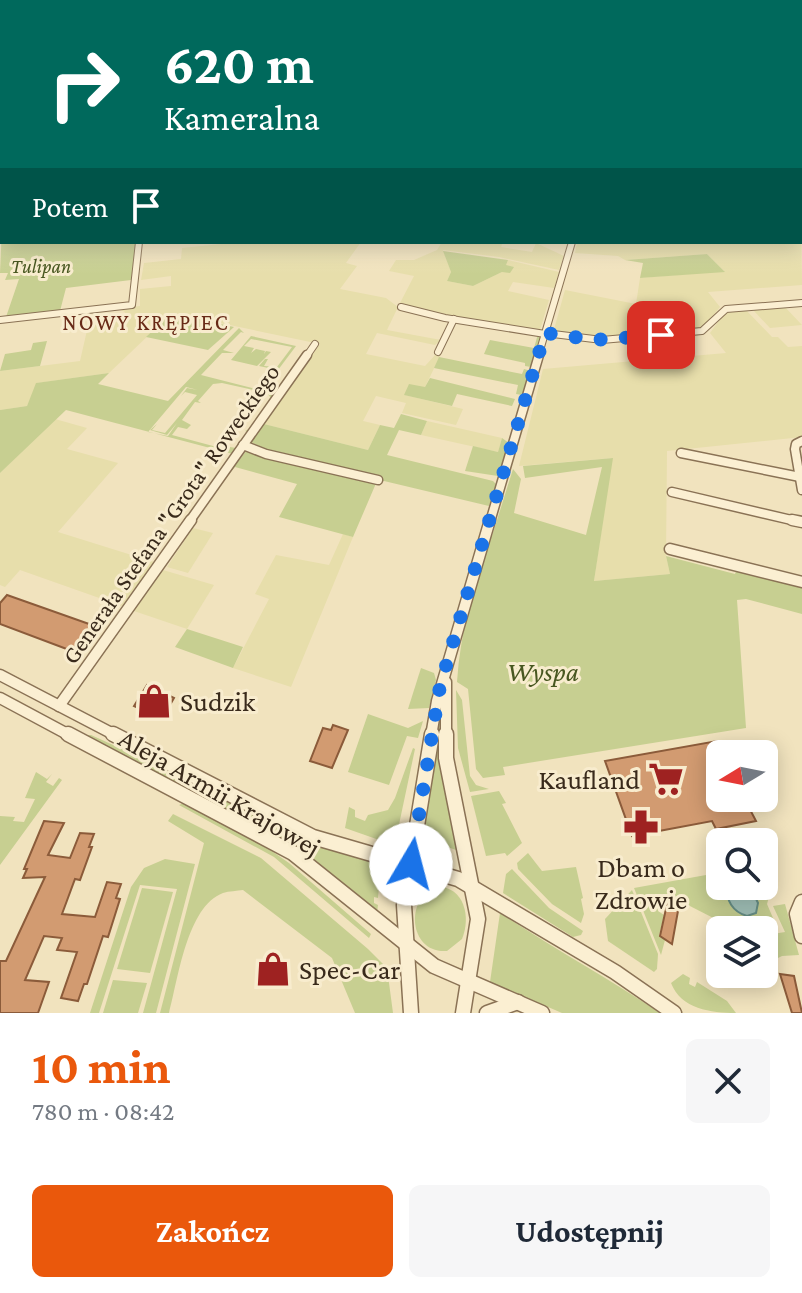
<!DOCTYPE html>
<html lang="pl">
<meta charset="utf-8">
<style>
:root{--surface:#fff;--page:#f6f6f7;--text:#1f2937;--muted:#747a83;--accent:#ea580c}
body{margin:0;font-family:"Crimson Pro",serif;background:var(--page);color:var(--text);height:100vh;display:flex;flex-direction:column;font-size:30px;white-space:nowrap}
*{box-sizing:border-box;margin:0}
p{font-size:26px;color:var(--muted)}
.icon{flex:none;width:44px;height:44px;fill:none;stroke:currentColor;stroke-width:2;stroke-linecap:round;stroke-linejoin:round}
.map{position:relative;height:1013px;overflow:hidden}
.side{display:flex;flex-direction:column;background:var(--surface);flex:1}
.side>*{flex:none}
.top-card{position:absolute;left:0px;top:0px;width:802px;height:244px;box-shadow:0 4px 20px #0003;background:#00695c;color:#fff;overflow:hidden}
.needle{width:52px;rotate:260deg}
.fabs{position:absolute;left:706px;top:740px;display:grid;gap:16px}
.fabs a{display:grid;place-items:center;width:72px;height:72px;border-radius:12px;background:var(--surface);box-shadow:0 4px 20px #0003;font-size:40px}
.pin{position:absolute;display:grid;place-items:center;width:68px;height:68px;color:#fff;margin:-34px;border-radius:16px;box-shadow:0 4px 12px #0006}
.me{position:absolute;width:88px;margin:-44px;rotate:8deg;stroke-linejoin:round;filter:drop-shadow(0 0 6px #0008)}
.turn{display:flex;align-items:center;gap:28px;height:168px;padding:0 32px;font-size:36px}
.turn .icon{width:104px;height:104px;stroke-width:2.5}
.turn b{display:block;font-size:56px;line-height:68px}
.then{display:flex;align-items:center;height:76px;padding:0 32px;background:#0003;gap:16px;font-size:30px}
.round{display:grid;place-items:center;flex:none;width:84px;height:84px;border-radius:12px;background:var(--page)}
.overview{display:flex;align-items:center;justify-content:space-between;height:136px;padding:0 32px}
h1{font-size:48px;font-weight:700;line-height:60px;color:var(--accent)}
.button{display:flex;gap:16px;margin-top:auto;padding:16px 32px}
.button a{flex:1;height:92px;border-radius:12px;background:var(--accent);color:#fff;font-size:32px;font-weight:700;line-height:92px;text-align:center}
.button a+a{background:var(--page);color:var(--text)}
.map>svg:first-child{display:block}
</style>
<div class="map">
<svg width="802" height="1013" viewBox="0 0 802 1013">
<rect width="100%" height="100%" fill="#f1e3be"/>
<g fill="#e7deab">
<path d="M800,132L802,285L708,292L720,307L702,330L598,339L553,333L565,290L636,304L640,278L724,271L707,254L625,260L618,256L575,253L577,242H800Z"/>
<path d="M241,242H361L346,263L357,266L340,289L386,298L398,307L387,330L441,340L435,345L377,333L366,354L425,366L437,353L441,354L425,387L405,395L463,409L456,425L402,413L406,403L376,396L363,421L380,425L368,450L264,424L320,344L172,313L109,373L37,383L27,406L0,410V371L80,361L88,326L122,321L125,312L119,309L140,306V289L171,286V276L141,280L144,263L181,259L182,248Z"/>
<path d="M442,242H503L501,247L532,252L536,243L564,256L559,270L499,257L443,250L451,272L447,281L473,286L502,272L508,260L559,272L554,288L513,282L508,291L549,300L540,330L452,318L399,305L414,276L389,271L396,260H414L437,250Z"/>
<path d="M783,305L802,325L770,328L754,311L753,308Z"/>
<path d="M746,310L772,337H778L788,347L802,346V437L667,451L666,556L670,574L594,581L612,458L519,466L543,369L726,353L710,333L726,311Z"/>
<path d="M55,419L87,428L67,449L118,463L58,532L154,562L122,606L20,570L5,587L0,585V473Z"/>
<path d="M427,421L502,438L498,452L421,435Z"/>
<path d="M193,528L213,533L188,573L167,567Z"/>
<path d="M343,534L353,537L291,687L233,668L269,599L255,594L276,555L329,565Z"/>
<path d="M163,570L214,585L187,629L134,611Z"/>
</g>
<g fill="#c7cf91" fill-rule="evenodd">
<path d="M2,226V242H136L131,280L66,288L60,311L6,317L19,279L5,280L8,273H0Z"/>
<path d="M443,251L508,260L506,265L514,267L510,273L502,272L473,286L447,281L451,272Z"/>
<path d="M707,254L725,272L640,278L643,263L625,260Z"/>
<path d="M172,313L234,327L208,350L146,337Z"/>
<path d="M239,328L244,333L241,332L223,350L234,353H222L201,375L276,394L271,398L267,393L222,383L213,384L198,401L201,403L195,402L182,420L191,425L187,429L178,427L172,435L228,450L230,447L236,448L248,432L245,431L249,429L250,430L233,454L66,410L0,473V410L27,406L36,383L109,373L98,384L168,401ZM186,387L198,390L187,388L181,396L185,392L197,395L165,433L152,430L157,424L150,430L167,435L177,423L168,436L148,432Z"/>
<path d="M538,334L541,337L531,367L525,366V363L484,354L490,340L534,348Z"/>
<path d="M251,336L296,346L278,370L259,366L265,359H268L264,366L277,367L292,347L251,339L244,346L254,348L251,353L256,349L265,351L264,354L266,351L271,352L257,366L231,360Z"/>
<path d="M47,341L40,366L0,371L5,354L31,350L33,343Z"/>
<path d="M439,357L522,374L524,369L531,371L522,395L516,394L518,385L434,368Z"/>
<path d="M430,378L515,399L512,406L457,394L452,406L404,395L409,384L425,387Z"/>
<path d="M401,414L427,421L421,435L399,430L387,455L493,481L496,484L489,506L279,456L251,442L264,424L368,450L380,425L394,428Z"/>
<path d="M502,438L509,443L498,476L465,471L473,446L498,452Z"/>
<path d="M247,450L377,481L353,537L279,517L297,484L235,467L227,476Z"/>
<path d="M613,458L594,581L670,574L666,556L735,574L737,569L802,587V614L746,599L737,600L746,728L503,767L505,775L483,778L476,769L468,689L457,682C460,632 475,583 488,536H492L513,469L521,479L514,513L586,535L602,467L525,478L523,466Z"/>
<path d="M187,629L243,647L233,668L175,647Z"/>
<path d="M421,668L434,673L436,680L429,708L408,709Z"/>
<path d="M456,690L462,700L470,776L476,785L489,789L470,792L458,748Z"/>
<path d="M442,703L439,749L459,851L421,838L437,719Z"/>
<path d="M368,714L408,728L423,721L418,738L407,736L389,785L348,772Z"/>
<path d="M85,735H91L164,768L296,837L381,863L378,898L374,897V903L378,905L377,913L296,847Z"/>
<path d="M413,748L415,749L397,834L382,841L345,828L349,807L355,810V817L365,821L368,815L388,810L395,798Z"/>
<path d="M36,772L47,779L52,774L46,782L53,786L59,778L62,780L0,865V816L15,817L13,821L24,822L35,799L25,798Z"/>
<path d="M499,791L506,803L502,804L522,843L507,856L505,853L486,856L471,796Z"/>
<path d="M184,803L263,845L289,863L371,934L369,938L274,857L179,805Z"/>
<path d="M173,814L261,858L368,949L387,968L393,1013H355L332,958L243,890C237,891 229,891 223,893C187,906 178,980 169,1013H160L204,843L168,821Z"/>
<path d="M528,853L542,871L576,867L583,898L581,899L584,914L581,923L552,904L518,869L517,863Z"/>
<path d="M165,859L195,864L156,1013H143L177,889L140,885L99,1013H90L131,887L144,868Z"/>
<path d="M512,869L549,908L583,931L581,935L573,937L503,893L506,874Z"/>
<path d="M706,875H720V886H761L769,897L767,904L776,925L770,926L773,934L785,932L773,906L785,904L799,955L782,956L764,965V930H730L729,926L684,903L682,908L661,896L658,911L664,915L659,936L665,940L661,955L634,888Z"/>
<path d="M436,886C465,887 471,917 462,939L447,951C409,954 404,899 436,886Z"/>
<path d="M142,888L173,892L150,973L117,969Z"/>
<path d="M632,890L658,954L657,969L654,972L608,941L605,919Z"/>
<path d="M500,913C553,948 608,978 660,1013H562L490,982Z"/>
<path d="M683,974L690,978L689,984L695,987L697,982L727,1001L736,1013C711,1013 681,1009 671,983Z"/>
<path d="M113,980L147,983L138,1013H103Z"/>
</g>
<path fill="#a2c2b9" stroke="#689087" stroke-width="2" d="M728,886H750L758,903L756,913L747,916C733,912 725,900 728,886Z"/>
<g fill="#d29b71" stroke="#8b5b3a" stroke-width="2">
<path d="M7,595L92,625L72,651L0,624V603Z"/>
<path d="M147,685L174,698L162,719L134,706Z"/>
<path d="M333,725L348,730L332,768L310,761L323,728L331,730Z"/>
<path d="M717,741L723,754H720V798H744L756,821L716,829L712,821L632,836L605,761Z"/>
<path d="M44,821L64,823L48,855L70,858L80,833L94,834L89,847H92L80,880L75,879L62,914L95,917L107,882L121,884L116,898L120,899L108,937L103,936L87,984H84L78,1001L61,998L77,952L57,950L62,938L44,936L25,980L49,982L38,1013H0V961H6L45,877L23,878L27,869H24Z"/>
<path d="M667,904L678,911L672,944L660,936Z"/>
<path d="M780,974L794,976L802,1013H792Z"/>
</g>
<g fill="none" stroke-linecap="round" stroke-linejoin="round">
<g stroke="#8a7255" stroke-width="7">
<path id="minor-far4" d="M0,217L2,213"/>
</g>
<g stroke="#8a7255" stroke-width="8">
<g id="minor-far3">
<path d="M401,307L445,318L545,334"/>
<path d="M0,320L132,305L139,242"/>
<path d="M545,333L602,340L702,331L726,309L802,303"/>
<path d="M438,352L454,319"/>
<path d="M306,357L315,344"/>
<path d="M538,357L572,242"/>
</g>
</g>
<g stroke="#8a7255" stroke-width="11">
<g id="minor-far2">
<path d="M802,441L796,444L795,449L802,490"/>
<path d="M243,445L266,454L378,480"/>
<path d="M681,453L800,477"/>
<path d="M672,492L800,522"/>
<path d="M189,522L307,355"/>
<path d="M490,522L539,355"/>
</g>
</g>
<g stroke="#8a7255" stroke-width="13">
<g id="minor-far1">
<path d="M792,520L802,522"/>
<path d="M670,549L802,582"/>
<path d="M0,675L117,736"/>
<path d="M446,682V736"/>
<path d="M0,698L71,736"/>
<path d="M59,706L191,520"/>
<path d="M431,736L437,701L490,520"/>
</g>
</g>
<g stroke="#8a7255" stroke-width="17">
<g id="minor">
<path d="M68,734L293,853L434,966L542,1013"/>
<path d="M113,734L313,837L458,879L615,972L674,1013"/>
<path d="M446,734V758L478,919L463,1013"/>
<path d="M802,902L797,914L802,936"/>
<path d="M411,1013L404,905L432,734"/>
<path d="M487,1013L518,1002"/>
</g>
</g>
<use href="#minor-far4" stroke="#fbefd2" stroke-width="5"/>
<use href="#minor-far3" stroke="#fbefd2" stroke-width="6"/>
<use href="#minor-far2" stroke="#fbefd2" stroke-width="8"/>
<use href="#minor-far1" stroke="#fbefd2" stroke-width="10"/>
<use href="#minor" stroke="#fbefd2" stroke-width="14"/>
</g>
<linearGradient id="sky" x2="0" y2="1"><stop stop-color="#8cbad5"/><stop offset="0.48" stop-color="#f9f2e2"/><stop offset="1" stop-color="#f9f2e2" stop-opacity="0"/></linearGradient>
<rect width="802" height="274" fill="url(#sky)"/>
<g fill="none" stroke-linecap="round" stroke-linejoin="round">
<path stroke="#1a73e8" stroke-width="14" stroke-dasharray="0 25.2" d="M411,864L440,686L545,333L595,340L661,335"/>
</g>
<defs>
<g id="shop-bare" transform="scale(2.76)"><path d="M-5-2.5h2.3a2.7 3.5 0 0 1 5.4 0H5L5.5 6h-11ZM-1.5-2.5h3a1.5 2.3 0 0 0-3 0Z" fill="#9e2221" stroke="#f8ecce" stroke-width="2.5" paint-order="stroke"/></g>
<g id="supermarket-bare" transform="scale(2.76)"><path d="M-6-5.5h2.5l.6 2H6L4.5 2H-2.5L-4.4-4H-6ZM-1.5 3.2a1.3 1.3 0 1 0 .1 0ZM3 3.2a1.3 1.3 0 1 0 .1 0Z" fill="#9e2221" stroke="#f8ecce" stroke-width="2.5" paint-order="stroke"/></g>
<g id="pharmacy-bare" transform="scale(2.76)"><path d="M-2-6h4v4h4v4h-4v4h-4v-4h-4v-4h4Z" fill="#9e2221" stroke="#f8ecce" stroke-width="2.5" paint-order="stroke"/></g>
</defs>
<g fill-rule="evenodd">
<use href="#shop-bare" x="154" y="701"/>
<use href="#supermarket-bare" x="666" y="779"/>
<use href="#pharmacy-bare" x="641" y="827"/>
<use href="#shop-bare" x="273" y="969"/>
</g>
<g text-anchor="middle" stroke-width="6" stroke-linejoin="round" paint-order="stroke">
<g font-size="20" font-style="italic" fill="#485720" stroke="#f8ecce">
<text x="41" y="273">Tulipan</text>
</g>
<g font-size="22" letter-spacing="2" fill="#682a17" stroke="#f8ecce">
<text x="146" y="330">NOWY KRĘPIEC</text>
</g>
<g font-size="24" fill="#392a1b" stroke="#f8ecce">
<text transform="translate(171 514) rotate(-55)" y="8">Generała Stefana "Grota" Roweckiego</text>
</g>
<g font-size="28" font-style="italic" fill="#485720" stroke="#f8ecce">
<text x="543" y="681">Wyspa</text>
</g>
<g font-size="28" fill="#392a1b" stroke="#f8ecce" text-anchor="start">
<text x="180" y="711">Sudzik</text>
<text x="640" y="789" text-anchor="end">Kaufland</text>
<text x="641" y="877" text-anchor="middle">Dbam o<tspan x="641" dy="32">Zdrowie</tspan></text>
<text x="299" y="979">Spec-Car</text>
</g>
<g font-size="28" fill="#392a1b" stroke="#f8ecce">
<text transform="translate(220 792) rotate(30)" y="10">Aleja Armii Krajowej</text>
</g>
</g>
</svg>
<div class="fabs">
<a><svg class="needle" viewBox="-14 -14 28 28"><path d="M0-13l5 13h-10z" fill="#e53935"/><path d="M0 13l5-13h-10z" fill="#747a83"/></svg></a>
<a><svg class="icon" aria-label="search" viewBox="0 0 24 24"><circle cx="10" cy="10" r="6"/><path d="M15 15l6 6"/></svg></a>
<a><svg class="icon" aria-label="layers" viewBox="0 0 24 24"><path d="M12 4l9 5-9 5-9-5zM3 14l9 5 9-5"/></svg></a>
</div>
<div class="pin" style="left:661px;top:335px;background:#d93025"><svg class="icon" aria-label="arrive" viewBox="0 0 24 24"><path d="M6 21V4h12l-3 4 3 4H6"/></svg></div>
<svg class="me" style="left:411px;top:864px" viewBox="-20 -20 40 40"><circle r="19" fill="#fff"/><path d="M0-13L10 11 0 6-10 11z" fill="#1a73e8"/></svg>
<div class="top-card">
<div class="turn"><svg class="icon" aria-label="right" viewBox="0 0 24 24"><path d="M7 20v-9h11M14 6l5 5-5 5"/></svg><div><b>620 m</b>Kameralna</div></div>
<div class="then">Potem<svg class="icon" aria-label="arrive" viewBox="0 0 24 24"><path d="M6 21V4h12l-3 4 3 4H6"/></svg></div>
</div>
</div>
<section class="side">
<div class="overview"><div><h1>10 min</h1><p>780 m · 08:42</p></div><a class="round"><svg class="icon" aria-label="close" viewBox="0 0 24 24"><path d="M6 6l12 12M18 6L6 18"/></svg></a></div>
<div class="button"><a>Zakończ</a><a>Udostępnij</a></div>
</section>
